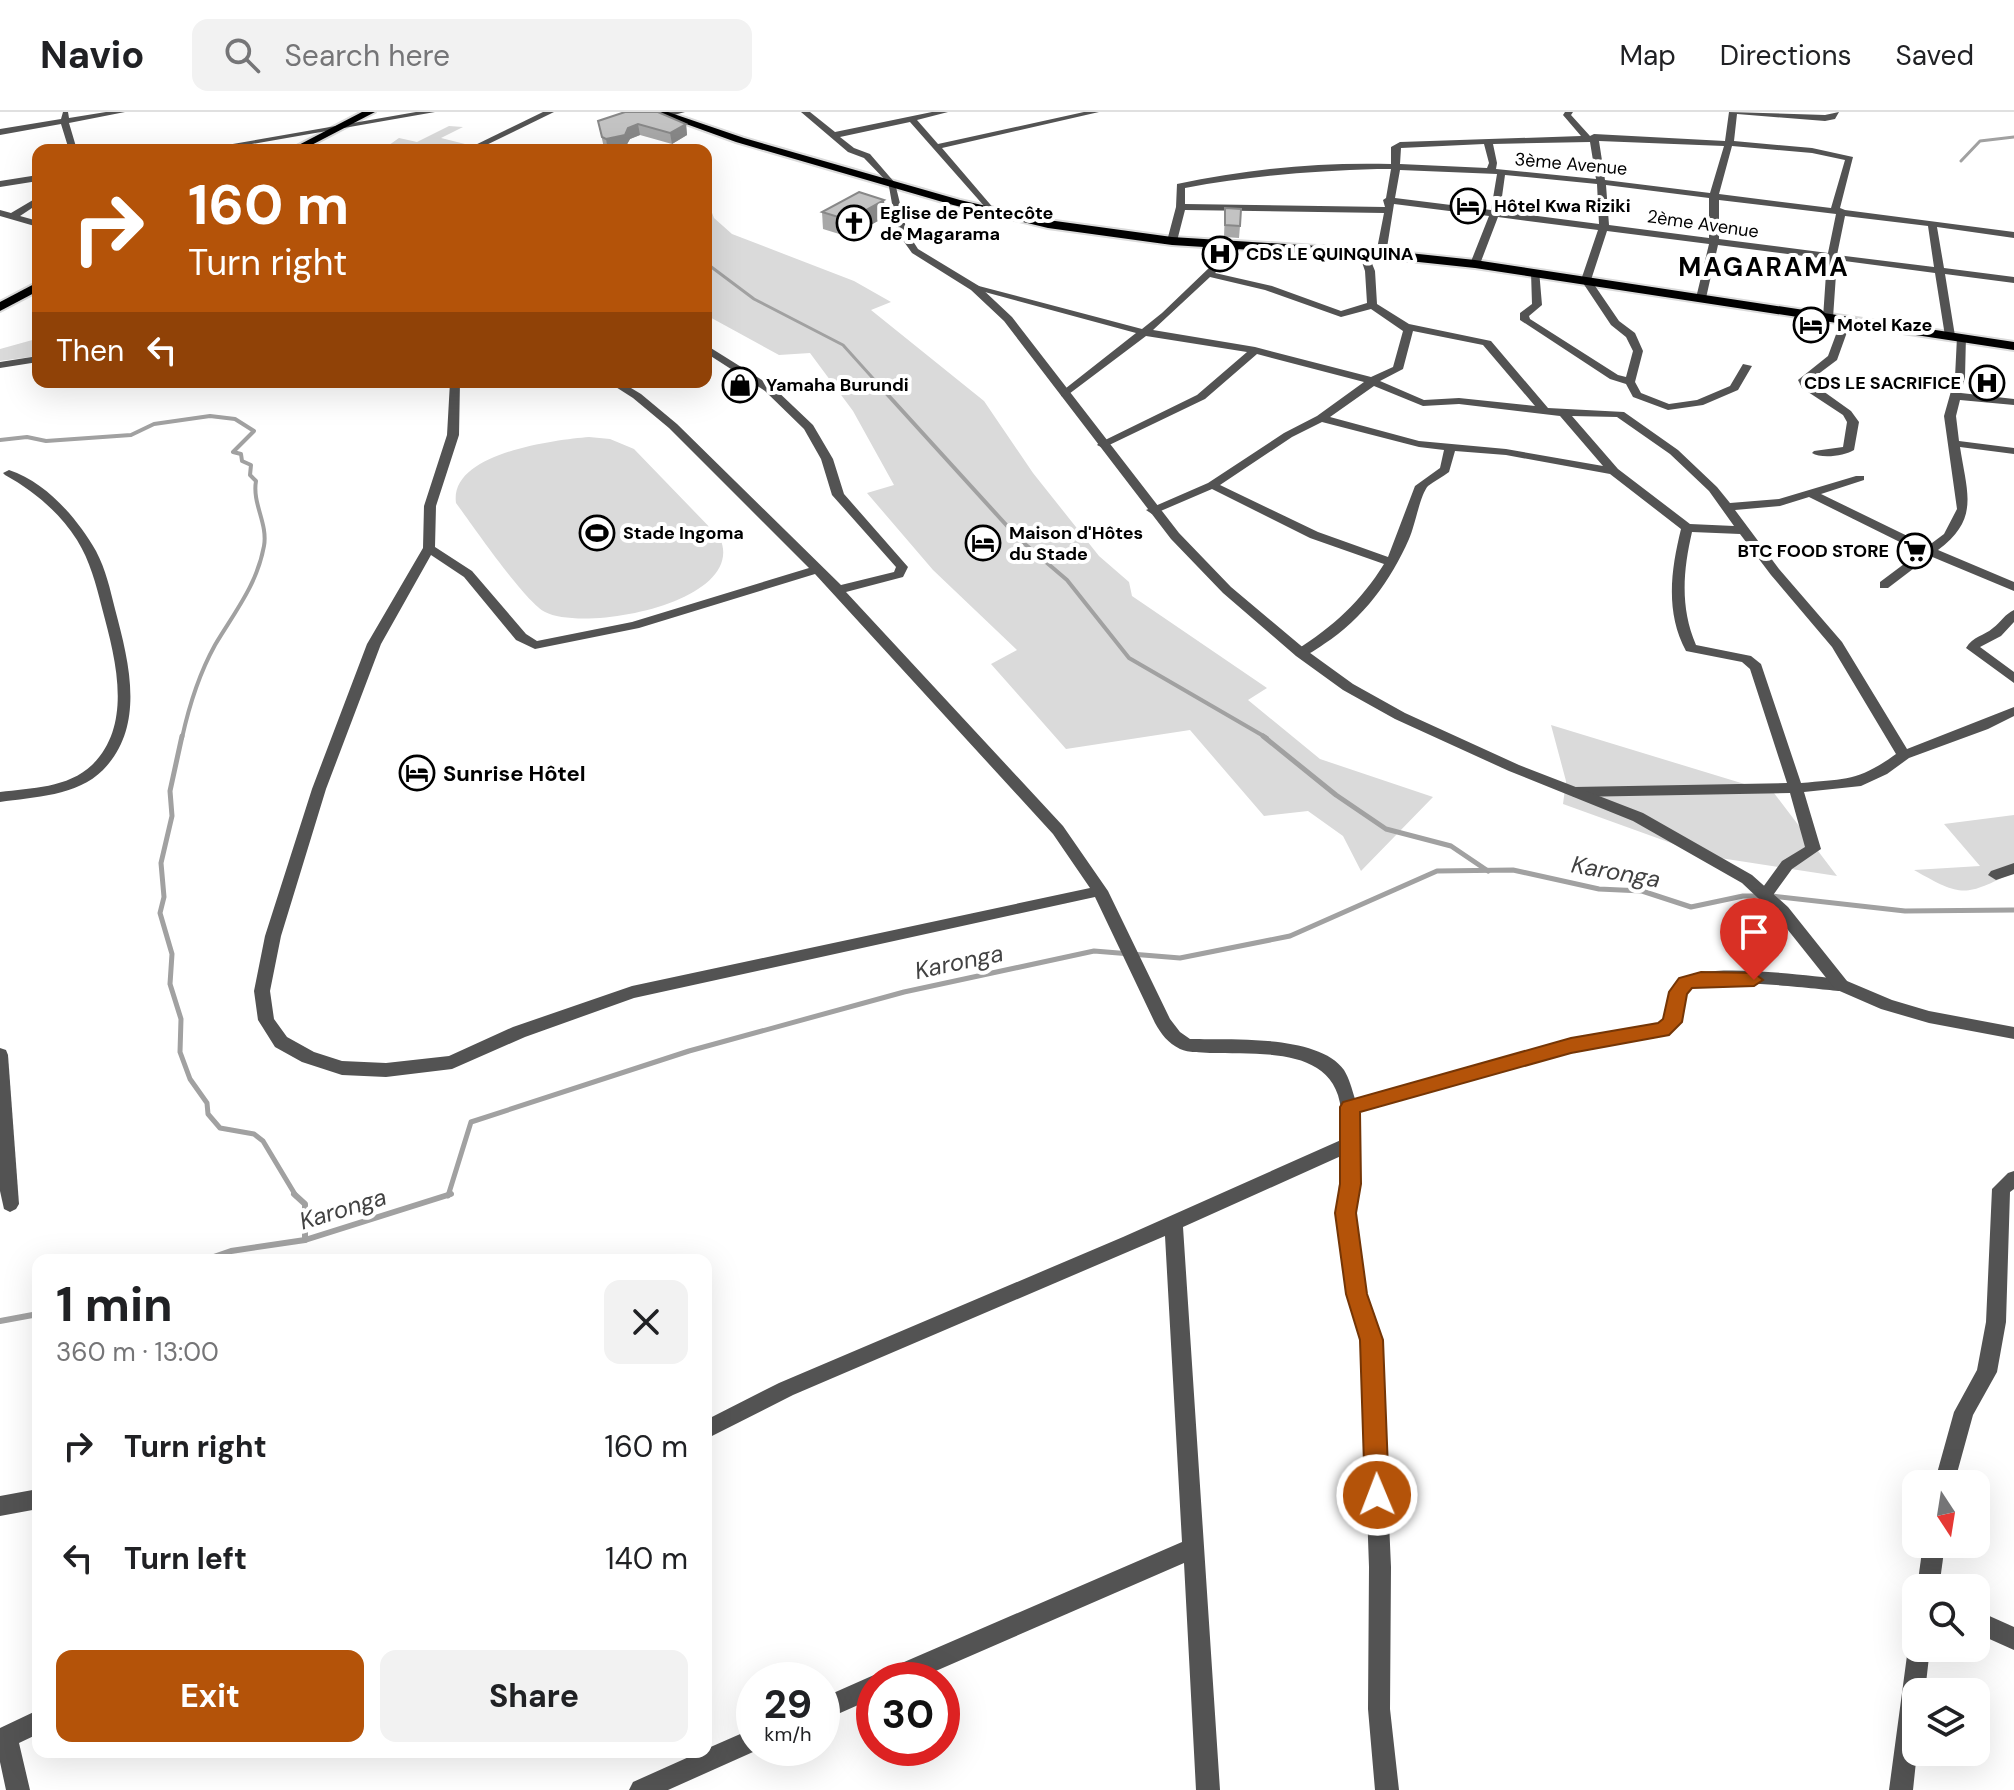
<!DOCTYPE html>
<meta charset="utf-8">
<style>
:root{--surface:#fff;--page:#f2f2f2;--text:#202124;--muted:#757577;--line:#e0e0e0;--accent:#b45309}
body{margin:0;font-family:"DM Sans",sans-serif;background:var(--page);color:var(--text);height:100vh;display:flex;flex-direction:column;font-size:30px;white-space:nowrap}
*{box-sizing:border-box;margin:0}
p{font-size:26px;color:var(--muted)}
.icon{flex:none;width:44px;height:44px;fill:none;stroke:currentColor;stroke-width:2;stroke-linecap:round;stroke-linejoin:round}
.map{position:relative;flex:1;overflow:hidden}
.drawer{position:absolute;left:32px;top:1142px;width:680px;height:504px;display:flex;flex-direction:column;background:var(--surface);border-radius:16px;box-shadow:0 8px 32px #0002}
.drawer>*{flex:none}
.banner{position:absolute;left:32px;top:32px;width:680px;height:244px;border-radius:16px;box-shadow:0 8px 32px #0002;background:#b45309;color:#fff;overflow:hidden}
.needle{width:52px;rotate:168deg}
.fabs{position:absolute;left:1902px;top:1358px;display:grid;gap:16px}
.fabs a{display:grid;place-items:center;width:88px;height:88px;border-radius:16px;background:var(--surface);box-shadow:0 8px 32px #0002;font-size:40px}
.speed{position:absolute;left:736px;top:1550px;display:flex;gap:16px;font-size:40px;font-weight:700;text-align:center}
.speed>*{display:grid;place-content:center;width:104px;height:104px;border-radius:50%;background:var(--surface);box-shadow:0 8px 32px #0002;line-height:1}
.speed small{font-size:20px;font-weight:400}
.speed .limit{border:12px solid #d22;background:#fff;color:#111}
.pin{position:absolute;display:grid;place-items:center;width:68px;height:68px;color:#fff;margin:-82px -34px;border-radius:50% 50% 50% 0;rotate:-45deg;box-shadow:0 0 8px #0007}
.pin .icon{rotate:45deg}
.me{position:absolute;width:88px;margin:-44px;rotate:359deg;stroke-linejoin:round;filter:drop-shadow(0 0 6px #0008)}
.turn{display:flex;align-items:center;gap:28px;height:168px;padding:0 24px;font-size:36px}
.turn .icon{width:104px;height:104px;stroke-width:2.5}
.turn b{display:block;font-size:56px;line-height:68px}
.then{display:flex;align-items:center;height:76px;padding:0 24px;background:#0003;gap:16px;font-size:30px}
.round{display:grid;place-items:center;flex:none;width:84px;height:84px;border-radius:16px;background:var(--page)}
.head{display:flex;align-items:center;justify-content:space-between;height:136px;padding:0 24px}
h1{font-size:48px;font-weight:700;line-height:60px}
.button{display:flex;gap:16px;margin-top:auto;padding:16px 24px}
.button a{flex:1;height:92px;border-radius:16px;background:var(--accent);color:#fff;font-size:32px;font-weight:700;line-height:92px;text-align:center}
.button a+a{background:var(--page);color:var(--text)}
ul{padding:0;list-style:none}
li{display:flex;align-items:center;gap:24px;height:112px;padding:0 24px}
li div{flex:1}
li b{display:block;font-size:30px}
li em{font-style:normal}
header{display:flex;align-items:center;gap:48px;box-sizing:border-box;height:112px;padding:0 40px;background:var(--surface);border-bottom:2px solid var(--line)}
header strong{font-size:38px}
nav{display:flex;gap:44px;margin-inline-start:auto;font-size:28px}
.search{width:560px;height:72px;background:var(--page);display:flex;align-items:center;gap:20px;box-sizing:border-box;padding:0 28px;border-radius:16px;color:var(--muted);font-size:30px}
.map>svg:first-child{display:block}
</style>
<header>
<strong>Navio</strong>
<div class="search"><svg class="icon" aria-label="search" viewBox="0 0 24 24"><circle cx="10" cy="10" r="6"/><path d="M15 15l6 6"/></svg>Search here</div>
<nav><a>Map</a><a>Directions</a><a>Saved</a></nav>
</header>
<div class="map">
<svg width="2014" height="1678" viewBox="0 0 2014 1678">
<rect width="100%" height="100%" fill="#fff"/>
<g fill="#dadada">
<path d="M449,14L463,15L441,26L465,32L454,38H382L399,26L417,30Z"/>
<path d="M706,85L714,106L732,122L854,169L891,190L871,198L984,289L1033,361L1099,444L1129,470L1132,484L1267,576L1248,588L1320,647L1433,685L1361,759L1343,724L1308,699L1264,704L1190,618L1066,637L991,552L1017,538L933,458L867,381L894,373L853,299L810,241L779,243L706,203Z"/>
<path d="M36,227L38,244L0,249V237Z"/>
<path d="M589,325L610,327L634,337L720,426C748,490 586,521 545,500C525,490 473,414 456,391C449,341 554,328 589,325Z"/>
<path d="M1551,613L1774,681L1837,764L1707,744L1563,692L1566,669Z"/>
<path d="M2014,703V760C1965,784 1963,786 1914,758L1980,754L1944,712Z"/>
</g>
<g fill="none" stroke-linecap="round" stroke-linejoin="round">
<g stroke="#a1a1a1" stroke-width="3">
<path d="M1961,49L1980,29L2014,25"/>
<path d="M706,151L754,187L843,233L879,273"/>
</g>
<g stroke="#a1a1a1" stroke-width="4">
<path d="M877,271L1019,427L1067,468L1129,546L1267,626"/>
<path d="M0,328L27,325L46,329L131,323L154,312L210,304L235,307L254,319L233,340L241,342L242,349L251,353L250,363L256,369C252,392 268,411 264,434C257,473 234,501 215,533C199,562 189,594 182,626"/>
</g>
<g stroke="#a1a1a1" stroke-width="5">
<path d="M182,624L170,679L172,704L161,751L164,785L160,801L172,842L170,872L181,907L180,940L190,967L207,991L208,1002L220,1016L254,1022L263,1029L296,1084"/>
<path d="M1263,624L1336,683L1386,717L1451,734L1488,759"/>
<path d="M1772,784L1905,799L2014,798"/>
<path d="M448,1084L471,1010L689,939L904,880L1094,839L1180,846L1290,824L1437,759L1513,758L1599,777L1642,779L1691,795L1743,784H1762"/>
</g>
<g stroke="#a1a1a1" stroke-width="6">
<path d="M294,1082L305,1092V1128"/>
<path d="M205,1148L231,1139L305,1128L451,1082"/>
<path d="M0,1209L38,1202"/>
</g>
<g stroke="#dbdbdb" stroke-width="4">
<g id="primary">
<path d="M362,0H375L302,38H289Z"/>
<path d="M653,0H668L744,26L960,88L1048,108L1172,125L1381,138L1475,148L2014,230V238L1475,156L1381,146L1172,133L1048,116L953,93L736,30Z"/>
<path d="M38,170V179L0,199V190Z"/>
</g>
</g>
<g fill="#535353" fill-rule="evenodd">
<path d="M63,0H68L69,6L106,0H125L69,11L77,38H69L61,12L0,23V17L61,7Z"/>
<path d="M416,0H435L218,38H198Z"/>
<path d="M543,0H554L476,38H465Z"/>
<path d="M666,0H685L663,6L659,3Z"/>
<path d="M801,0H810L835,20L932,0H948L917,8L938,32L1084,0H1099L942,36L995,98V102L992,103L910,10L840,25L854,36L870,42L895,71L891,74L864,46L848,40Z"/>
<path d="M1565,0H1573L1571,3L1590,24L1594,22L1725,29L1729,0L1825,3L1839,0L1835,7L1825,9L1737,2L1734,29L1812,36L1853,45L1840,96L1845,98L2014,120V126L1937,115L1944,156L2014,165V171L1945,162L1955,224L1950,227L1945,224L1935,161L1837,148L1833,206L1828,209L1823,206L1827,147L1718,133L1706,186L1701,189L1696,186L1709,132L1607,119L1591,168L1619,209L1635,221L1643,239L1635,270L1641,281L1669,292L1697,288L1730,274L1743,252L1752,254L1738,278L1703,293L1668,298L1633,285L1626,272L1610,267L1520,208V201L1532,192L1531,160L1539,158L1542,193L1529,204L1530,207L1618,263L1626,265L1633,239L1626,225L1611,213L1581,168L1598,118L1498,105L1480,152L1475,155L1470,152L1489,104L1394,92L1386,142L1381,145L1376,142L1384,101L1185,98L1177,129L1172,132L1167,129L1176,95L1177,72C1247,57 1319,50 1391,52V35L1400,30L1581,24L1563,3ZM1599,29L1724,34L1710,81L1605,68ZM1590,30L1596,67L1496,57L1497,51L1493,32ZM1484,32L1489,51L1487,56L1400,52L1401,36ZM1732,34L1812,41L1845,48L1831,96L1719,82ZM1377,57H1391L1386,86L1383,88L1385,95L1185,92V76C1249,64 1311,59 1377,57ZM1400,58L1497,62L1491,98L1395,86ZM1505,63L1597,72L1599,112L1500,99ZM1606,73L1709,86V126L1609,113ZM1719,88L1836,102L1828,141L1719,127ZM1845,104L1928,114L1934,155L1837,143Z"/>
<path d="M38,63V69L0,75V69Z"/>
<path d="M38,85V92L20,104L38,109V115L0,104V98L11,101Z"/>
<path d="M1235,131L1243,133L1215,161L1272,174L1341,199L1367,191L1365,159L1359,141L1367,139L1375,159L1377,192L1409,212L1491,229L1548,296L1624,300L1678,338L1717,375L1730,391L1779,387L1856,364H1864V368L1821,382L1928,434L1944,422L1957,397L1944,304L1955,265L1957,225L1966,223L1965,265L1961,281L2014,287V293L1960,288L1956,304L1959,329L2014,336V342L1960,335C1967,381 1980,407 1938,438L2014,470V479L1930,444L1888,476H1880V470L1920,440L1809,385L1780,394L1735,398L1779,457L1842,530L1907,637L2014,595V604L1988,617L1909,646L1887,662L1861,674L1804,680L1821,737L1792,757L1771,786H1761L1758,782L1782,749L1805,735L1790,681L1574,685L1567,680L1574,675L1787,671L1750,557L1742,550L1686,539C1665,500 1671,458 1681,417L1610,362L1506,343L1455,339L1449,360C1443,365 1434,369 1428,374C1420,383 1415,414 1409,427C1391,468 1363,507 1324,532C1315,538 1307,545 1296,544V538C1333,515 1361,489 1384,452L1310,426L1212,377L1156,401L1152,402L1146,398L1208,371L1284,321L1317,304L1364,270L1257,242L1205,287L1103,336L1097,333L1099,331L1197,283L1247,240L1146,224L1065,285L1061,284V280L1136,221L970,176L975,173L1142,217L1162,201ZM1210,165L1265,178L1341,205L1371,197L1403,219L1393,255L1371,265L1255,235L1153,218ZM1413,219L1483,233L1535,294L1459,286L1424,288L1380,269L1403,257ZM1374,274L1423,294L1459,292L1560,304L1603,354L1506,337L1419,329L1330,305ZM1572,304L1617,305L1670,342L1709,379L1734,414L1690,412L1618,357ZM1322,310L1419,335L1444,338L1440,356L1415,374L1388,445L1318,420L1220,373L1292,325ZM1692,420L1740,422L1771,463L1832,535L1896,642C1859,669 1845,667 1801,671L1761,552L1751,544L1696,533C1680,496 1683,459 1692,420Z"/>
<path d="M1846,206L1851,209L1837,248L1809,269L1851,299L1859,310L1854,338C1845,344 1821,347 1812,341L1814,339L1843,335L1847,310L1843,303L1802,276L1798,268L1828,244L1841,209Z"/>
<path d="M706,233L773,275L813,313L833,347L844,382L908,455L903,465L846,480L1063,714L1108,779L1170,907L1180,920L1190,927C1229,928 1319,922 1344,958C1349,966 1352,977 1355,987L1571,927L1658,912C1671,901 1664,879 1679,868C1704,849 1808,864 1841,867L1847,869L1849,873L1847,877L1841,879C1812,877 1705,862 1687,880L1680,910L1669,923L1571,939L1359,999V1072L1355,1101L1366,1182L1381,1228L1391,1455L1390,1597L1399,1678H1375L1368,1597L1369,1455L1361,1228L1346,1182L1337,1101L1341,1044L1183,1115L1220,1678H1196L1184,1451L915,1568H874V1586L822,1609V1586L874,1563L879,1565L881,1560L1182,1430L1165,1124L793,1283L706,1327V1308L779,1271L1123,1125L1341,1028C1341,1018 1342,1007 1341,997C1334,933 1258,943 1210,941C1200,940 1189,941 1180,937C1168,931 1161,922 1155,911L1095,785L634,886L525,925L452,957L386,965L342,963L302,950L275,935L258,908L254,879L265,824L312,677L367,532L423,436L424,394L447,323L450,270H460L459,323L436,394L435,435L472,459L526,522L537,529L632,510L809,456L669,316L633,286L608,270H621L641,282L677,312L841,473L894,460L896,455L832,383L821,347L804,317L765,279L706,241ZM431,443L464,465L516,528L535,537L639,516L815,462L1053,722L1090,776L632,874L513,915L449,944L386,951L342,949L314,940L287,925L274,907L270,879L281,824L326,677L381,532Z"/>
<path d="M38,244V250L0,256V250Z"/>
<path d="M9,358C46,370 77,406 96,439C106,458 110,477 115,497C129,550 146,614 103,658C77,684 34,685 0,690V680C31,676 68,676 92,653C134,612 115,545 102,496C96,472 90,449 77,428C59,400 34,379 5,363L3,361Z"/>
<path d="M2014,498V510L2001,524L1980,535L2014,560V571L1966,536C1973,524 1984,524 1993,516C2001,510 2005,502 2014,498Z"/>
<path d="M2014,751V762L1996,768L1988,763L1991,759Z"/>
<path d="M0,936L6,938L8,943L19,1092L16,1097L10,1100L4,1097L0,1079Z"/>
<path d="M2014,1059V1077L2010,1080L2006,1210L1997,1260L1973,1303L1954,1372H1934L1954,1300L1977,1258L1986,1210L1992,1077L2008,1061Z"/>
<path d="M38,1377V1397L0,1404V1384Z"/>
<path d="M1923,1432H1945L1939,1476H1917Z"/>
<path d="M1976,1498L2014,1515V1538L1976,1521Z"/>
<path d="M1916,1526V1536H1930L1925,1580H1916L1917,1640L1913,1678H1889L1908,1536L1911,1528Z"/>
<path d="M38,1598V1622L19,1631L30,1678H6L0,1650V1616Z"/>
<path d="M754,1616V1636H762L668,1678H629L633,1670L700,1640H706V1637Z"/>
</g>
<path fill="#535353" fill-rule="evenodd" d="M888,69L895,71L907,120L918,137L979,174L1012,205L1179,421L1231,475L1306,538L1353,572L1405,601L1519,653L1643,701L1752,763L1788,795L1847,869L1892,888L1929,899L2014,915V927L1929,911L1881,897L1835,877L1776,803L1742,771L1633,709L1509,659L1395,607L1343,578L1296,544L1223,481L1171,427L1004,209L971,178L912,141L897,120Z"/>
<use href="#primary" fill="#000" fill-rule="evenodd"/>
</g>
<g fill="#a8a8a8">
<path d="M598,9L686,12L687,23L672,32L640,23L630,27L626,34L607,38L604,36Z"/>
<path d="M884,88L885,105L849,125L823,117L822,100Z"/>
<path d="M1225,96L1240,114L1239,126L1224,125Z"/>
</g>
<g fill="#888">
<path d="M638,12L640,23L630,27L626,34L608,38L606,27Z"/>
<path d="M686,12L687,23L672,32L670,21Z"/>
<path d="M884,88L885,105L849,125L848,108Z"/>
</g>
<g fill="#c3c3c3" stroke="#888" stroke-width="2">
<path d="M625,0H658L686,12L670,21L638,12L628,16L625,23L606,27L602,25L598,9Z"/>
<path d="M859,80L884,88L848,108L822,100Z"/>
<path d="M1225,96L1241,97L1240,114L1225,113Z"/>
</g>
<path fill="#b45309" stroke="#753606" stroke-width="2" d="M1701,860L1754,861L1763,868L1754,874L1692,876L1687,882L1682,910L1669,923L1571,941L1360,1000L1361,1072L1356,1101L1367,1182L1383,1228L1389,1383L1386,1391L1377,1395L1369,1391L1365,1383L1360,1228L1346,1182L1335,1101L1340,1072V995L1343,990L1571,926L1658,911L1663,907L1669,880L1679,866Z"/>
<defs>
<g id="hotel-ring" transform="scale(1.8)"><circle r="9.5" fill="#fff" stroke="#000" stroke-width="1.5"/><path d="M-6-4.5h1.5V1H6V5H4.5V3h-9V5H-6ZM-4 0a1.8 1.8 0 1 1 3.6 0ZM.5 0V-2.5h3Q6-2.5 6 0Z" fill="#000"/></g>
<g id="church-ring" transform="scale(1.8)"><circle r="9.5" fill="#fff" stroke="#000" stroke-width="1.5"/><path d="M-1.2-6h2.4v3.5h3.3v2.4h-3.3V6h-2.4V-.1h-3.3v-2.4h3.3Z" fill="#000"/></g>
<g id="hospital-ring" transform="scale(1.8)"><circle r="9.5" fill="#fff" stroke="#000" stroke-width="1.5"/><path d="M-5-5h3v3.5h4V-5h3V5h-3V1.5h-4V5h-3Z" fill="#000"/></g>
<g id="shop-ring" transform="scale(1.8)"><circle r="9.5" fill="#fff" stroke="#000" stroke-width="1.5"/><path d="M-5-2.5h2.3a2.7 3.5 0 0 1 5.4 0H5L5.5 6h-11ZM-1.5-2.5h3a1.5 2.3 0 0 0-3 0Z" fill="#000"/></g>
<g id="stadium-ring" transform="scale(1.8)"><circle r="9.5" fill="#fff" stroke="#000" stroke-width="1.5"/><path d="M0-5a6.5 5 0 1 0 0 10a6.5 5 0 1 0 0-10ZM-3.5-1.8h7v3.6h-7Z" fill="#000"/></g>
<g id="supermarket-ring" transform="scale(1.8)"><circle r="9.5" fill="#fff" stroke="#000" stroke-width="1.5"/><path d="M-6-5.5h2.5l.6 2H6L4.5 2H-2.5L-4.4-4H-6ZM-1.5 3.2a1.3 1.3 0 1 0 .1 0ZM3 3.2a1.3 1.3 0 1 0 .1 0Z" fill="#000"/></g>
</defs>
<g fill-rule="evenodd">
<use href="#hotel-ring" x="1468" y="94"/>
<use href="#church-ring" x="854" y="111"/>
<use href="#hospital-ring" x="1220" y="142"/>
<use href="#hotel-ring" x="1811" y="213"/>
<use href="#hospital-ring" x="1987" y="271"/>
<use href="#shop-ring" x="740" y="273"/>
<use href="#stadium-ring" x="597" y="421"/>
<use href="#hotel-ring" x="983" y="431"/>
<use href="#supermarket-ring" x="1915" y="439"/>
<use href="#hotel-ring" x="417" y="661"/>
</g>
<g text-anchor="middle" stroke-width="8" stroke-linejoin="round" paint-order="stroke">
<g font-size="18" fill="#000" stroke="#fff">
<text transform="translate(1571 52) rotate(5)" y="6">3ème Avenue</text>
<text transform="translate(1703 112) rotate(8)" y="6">2ème Avenue</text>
</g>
<g font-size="18" font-weight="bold" fill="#000" stroke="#fff" text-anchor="start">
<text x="1494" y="100">Hôtel Kwa Riziki</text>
<text x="880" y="107">Eglise de Pentecôte<tspan x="880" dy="21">de Magarama</tspan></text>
<text x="1246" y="148">CDS LE QUINQUINA</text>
<text x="1837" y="219">Motel Kaze</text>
<text x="1961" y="277" text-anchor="end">CDS LE SACRIFICE</text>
<text x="766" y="279">Yamaha Burundi</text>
<text x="623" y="427">Stade Ingoma</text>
<text x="1009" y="427">Maison d'Hôtes<tspan x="1009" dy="21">du Stade</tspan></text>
<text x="1889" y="445" text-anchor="end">BTC FOOD STORE</text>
</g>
<g font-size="22" font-weight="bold" fill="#000" stroke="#fff" text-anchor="start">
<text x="443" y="669">Sunrise Hôtel</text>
</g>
<g font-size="24" font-style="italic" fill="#424242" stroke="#fff">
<text transform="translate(1616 760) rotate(10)" y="8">Karonga</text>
<text transform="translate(959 850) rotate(-12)" y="8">Karonga</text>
<text transform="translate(343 1097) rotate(-17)" y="8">Karonga</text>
</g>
<g font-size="26" font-weight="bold" letter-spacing="2" fill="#000" stroke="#fff">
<text x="1764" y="164">MAGARAMA</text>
</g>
</g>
</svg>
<div class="fabs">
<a><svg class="needle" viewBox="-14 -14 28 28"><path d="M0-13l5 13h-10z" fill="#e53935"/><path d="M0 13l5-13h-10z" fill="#757577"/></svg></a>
<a><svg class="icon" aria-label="search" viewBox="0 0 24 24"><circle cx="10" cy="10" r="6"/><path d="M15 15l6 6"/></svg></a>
<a><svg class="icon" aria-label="layers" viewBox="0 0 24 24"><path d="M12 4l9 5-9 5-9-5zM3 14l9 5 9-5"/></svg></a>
</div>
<div class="speed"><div>29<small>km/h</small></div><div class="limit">30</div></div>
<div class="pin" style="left:1754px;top:868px;background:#d93025"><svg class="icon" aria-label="arrive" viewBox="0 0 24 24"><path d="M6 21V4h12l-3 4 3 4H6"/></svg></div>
<svg class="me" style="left:1377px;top:1383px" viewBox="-20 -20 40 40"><circle r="17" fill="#b45309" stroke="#fff" stroke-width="3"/><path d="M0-11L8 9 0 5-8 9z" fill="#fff"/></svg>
<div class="banner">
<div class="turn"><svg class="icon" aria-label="right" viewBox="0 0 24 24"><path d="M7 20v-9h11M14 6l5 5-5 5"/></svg><div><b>160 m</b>Turn right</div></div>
<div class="then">Then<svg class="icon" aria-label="left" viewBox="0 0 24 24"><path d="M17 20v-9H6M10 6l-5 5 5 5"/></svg></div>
</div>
<section class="drawer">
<div class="head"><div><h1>1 min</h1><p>360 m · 13:00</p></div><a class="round"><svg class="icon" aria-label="close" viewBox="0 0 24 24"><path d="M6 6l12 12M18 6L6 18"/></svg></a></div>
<ul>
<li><svg class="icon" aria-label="right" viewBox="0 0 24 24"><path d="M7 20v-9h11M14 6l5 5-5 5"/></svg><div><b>Turn right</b></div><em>160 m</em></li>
<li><svg class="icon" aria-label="left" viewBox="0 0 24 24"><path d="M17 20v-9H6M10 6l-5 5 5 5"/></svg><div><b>Turn left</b></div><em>140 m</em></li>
</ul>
<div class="button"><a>Exit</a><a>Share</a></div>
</section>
</div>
